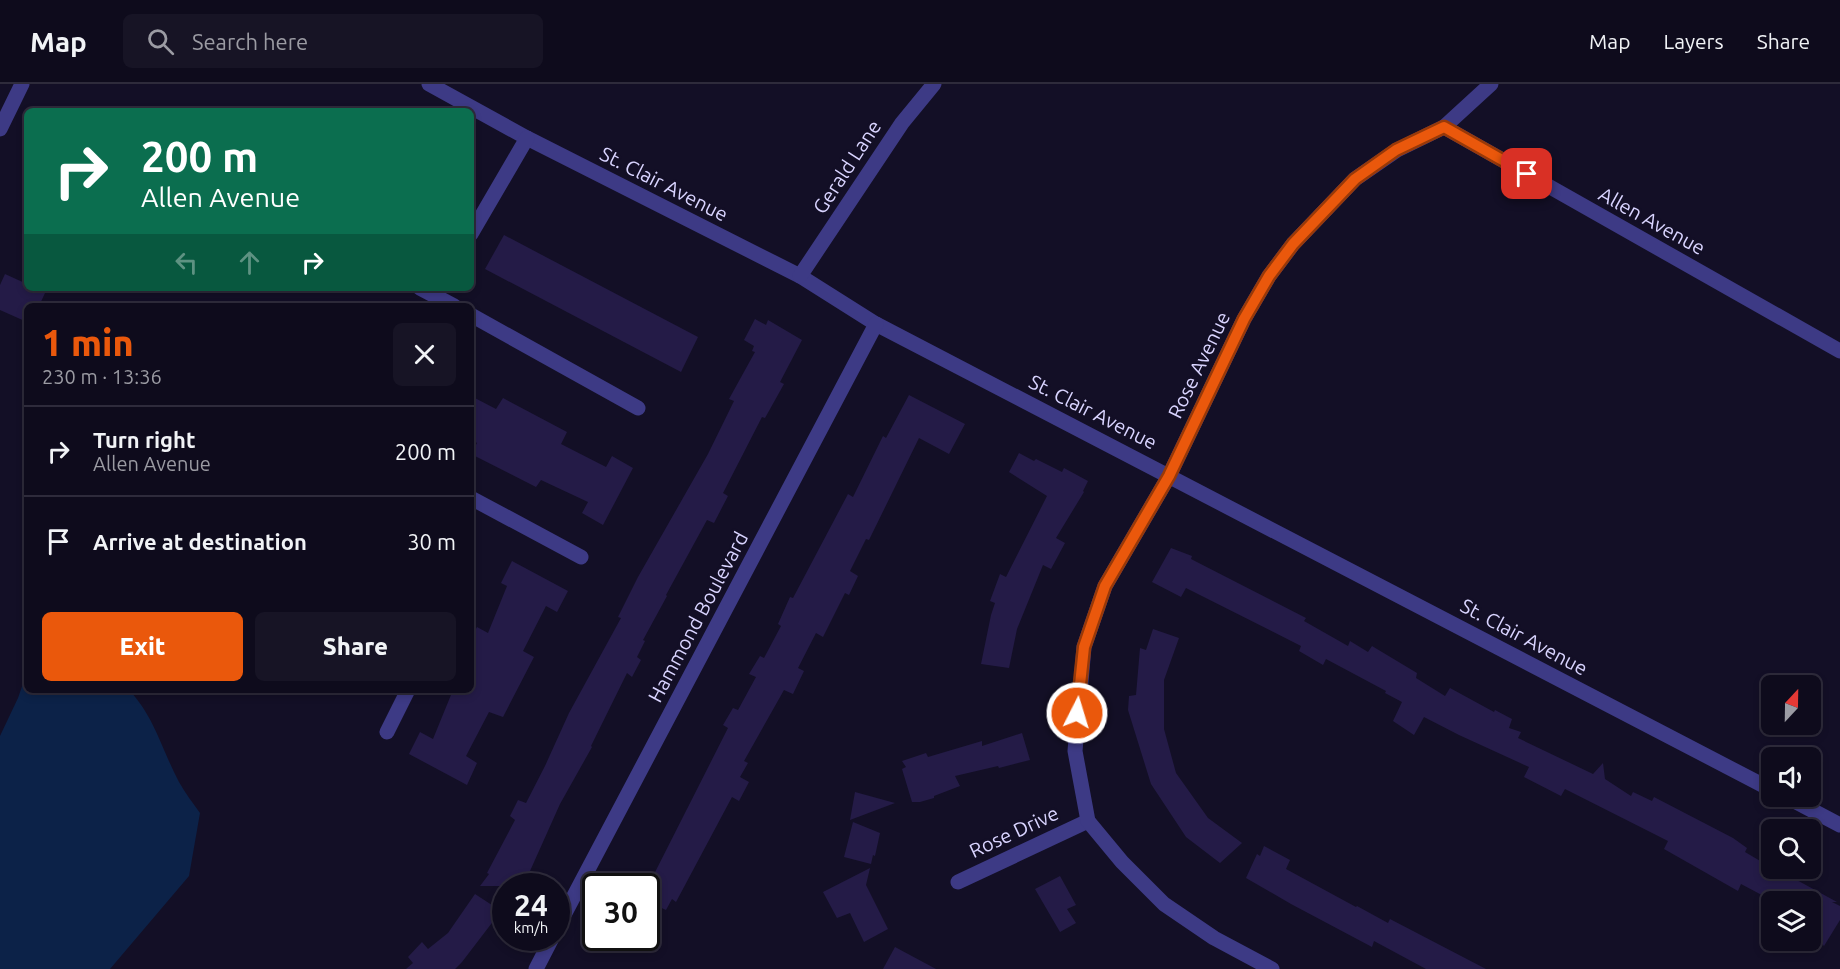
<!DOCTYPE html>
<meta charset="utf-8">
<style>
:root{--surface:#0e0b1c;--page:#171425;--text:#f1f3f6;--muted:#9b9ba3;--line:#2e2b3b;--accent:#ea580c}
body{margin:0;font-family:Ubuntu,sans-serif;background:var(--page);color:var(--text);height:100vh;display:flex;flex-direction:column;font-size:22px;white-space:nowrap}
*{box-sizing:border-box;margin:0}
p{font-size:20px;color:var(--muted)}
.icon{flex:none;width:33px;height:33px;fill:none;stroke:currentColor;stroke-width:2;stroke-linecap:round;stroke-linejoin:round}
.map{position:relative;flex:1;overflow:hidden}
.side{position:absolute;left:24px;top:219px;width:450px;height:390px;display:flex;flex-direction:column;background:var(--surface);border-radius:9px;box-shadow:0 3px 9px #0003,0 0 0 2px var(--line)}
.side>*{flex:none}
.banner{position:absolute;left:24px;top:24px;width:450px;height:183px;border-radius:9px;box-shadow:0 3px 9px #0003,0 0 0 2px var(--line);background:#0b6e4f;color:#fff;overflow:hidden}
.needle{width:39px;rotate:22deg}
.controls{position:absolute;left:1761px;top:591px;display:grid;gap:12px}
.controls a{display:grid;place-items:center;width:60px;height:60px;border-radius:9px;background:var(--surface);box-shadow:0 3px 9px #0003,0 0 0 2px var(--line);font-size:30px}
.speed{position:absolute;left:492px;top:789px;display:flex;gap:12px;font-size:30px;font-weight:700;text-align:center}
.speed>*{display:grid;place-content:center;width:78px;height:78px;border-radius:50%;background:var(--surface);box-shadow:0 3px 9px #0003,0 0 0 2px var(--line);line-height:1}
.speed small{font-size:15px;font-weight:400}
.speed .limit{border:3px solid #111;border-radius:9px;background:#fff;color:#111}
.pin{position:absolute;display:grid;place-items:center;width:51px;height:51px;color:#fff;margin:-26px;border-radius:12px;box-shadow:0 3px 9px #0006}
.me{position:absolute;width:66px;margin:-33px;rotate:5deg;stroke-linejoin:round;filter:drop-shadow(0 0 4px #0008)}
.turn{display:flex;align-items:center;gap:21px;height:126px;padding:0 18px;font-size:27px}
.turn .icon{width:78px;height:78px;stroke-width:2.5}
.turn b{display:block;font-size:42px;line-height:51px}
.lanes{display:flex;align-items:center;height:57px;padding:0 18px;background:#0003;justify-content:center;gap:30px;direction:ltr}
.lanes .off{opacity:.35}
.round{display:grid;place-items:center;flex:none;width:63px;height:63px;border-radius:9px;background:var(--page)}
.head{display:flex;align-items:center;justify-content:space-between;height:102px;padding:0 18px}
h1{font-size:36px;font-weight:800;line-height:45px;color:var(--accent)}
.action{display:flex;gap:12px;margin-top:auto;padding:12px 18px}
.action a{flex:1;height:69px;border-radius:9px;background:var(--accent);color:#fff;font-size:24px;font-weight:800;line-height:69px;text-align:center}
.action a+a{background:var(--page);color:var(--text)}
ul{padding:0;list-style:none}
li{display:flex;align-items:center;gap:18px;height:90px;padding:0 18px;border-top:2px solid var(--line)}
li div{flex:1}
li b{display:block;font-size:22px}
li em{font-style:normal}
header{display:flex;align-items:center;gap:36px;box-sizing:border-box;height:84px;padding:0 30px;background:var(--surface);border-bottom:2px solid var(--line)}
header strong{font-size:28px}
nav{display:flex;gap:33px;margin-inline-start:auto;font-size:21px}
.search{width:420px;height:54px;background:var(--page);display:flex;align-items:center;gap:15px;box-sizing:border-box;padding:0 21px;border-radius:9px;color:var(--muted);font-size:22px}
.map>svg:first-child{display:block}
</style>
<header>
<strong>Map</strong>
<div class="search"><svg class="icon" aria-label="search" viewBox="0 0 24 24"><circle cx="10" cy="10" r="6"/><path d="M15 15l6 6"/></svg>Search here</div>
<nav><a>Map</a><a>Layers</a><a>Share</a></nav>
</header>
<div class="map">
<svg width="1840" height="885" viewBox="0 0 1840 885">
<rect width="100%" height="100%" fill="#130f26"/>
<path fill="#0c2248" d="M27,588V606H129C154,632 162,666 179,698C185,709 193,719 200,729L189,792L110,885H0V652L18,614Z"/>
<g fill="#241b47">
<path d="M504,151L698,253L681,288L485,185Z"/>
<path d="M5,190L27,200V204H35L45,209L39,222H27V238L0,226V201Z"/>
<path d="M755,235L766,241L768,236L802,256L780,298L784,300L765,334L762,333L723,409L728,412L714,439L707,436L666,511L667,512L643,556L645,557L637,573L641,576L632,593L627,589L591,662L592,663L560,720L530,787L533,788L524,802H480L489,790L487,789L515,736L510,732L518,716L526,719L545,682L569,629L621,534L618,533L638,493L708,370L734,317L729,315L755,268L752,267L754,262L744,256Z"/>
<path d="M909,311L965,340L949,370L919,354L869,456L866,455L850,487L858,492L849,511L845,509L823,553L816,549L798,584L804,587L793,610L784,606L744,677L748,679L740,693L749,698L739,717L732,713L676,818L672,815L666,826L646,817V806L728,644L723,641L733,624L738,626L756,593L749,590L760,572L764,574L781,542L778,540L790,513L793,514L848,410L853,413L883,352L886,354Z"/>
<path d="M471,312L496,325L503,314L567,348L561,360L606,383L612,372L633,384L603,441L582,429L588,418L541,396L536,403L471,370L477,359L471,355Z"/>
<path d="M1019,369L1034,377L1036,375L1062,388L1064,384L1088,397L1083,407L1084,408L1056,454L1065,459L1051,485L1043,481L1017,545L1009,584L981,580L991,531L995,519L990,517L1000,490L1006,493L1047,412L1009,388Z"/>
<path d="M1171,464L1192,472L1191,475L1306,534L1304,537L1348,562L1350,557L1368,568L1372,562L1417,589L1416,594L1445,612L1450,604L1494,628L1495,626L1512,635L1509,644L1521,648L1518,654L1593,690L1603,679L1605,695L1631,712L1633,708L1652,717L1654,713L1733,754L1747,764L1745,768L1772,784H1775L1837,818H1832L1840,822V836L1824,862L1810,846V818H1775L1741,800L1738,807L1664,765L1668,757L1565,705L1561,712L1524,693L1529,683L1459,651L1424,633L1414,651L1393,637L1402,618L1385,609L1386,607L1326,575L1323,581L1299,567L1301,562L1186,504L1181,513L1152,498Z"/>
<path d="M512,477L568,507L557,528L546,522L523,567L534,573L503,633L489,628L466,672L477,679L467,701L409,670L420,648L433,655L453,606H471V554L477,543L488,549L507,502L501,499Z"/>
<path d="M1153,545L1179,554L1164,596V645L1176,689L1208,734L1242,759L1220,779L1186,753L1151,700L1128,626L1129,612L1136,611L1140,564L1146,566Z"/>
<path d="M1022,649L1030,676L999,684L998,682L955,692L960,702L934,712V714L920,718H912L902,685L906,683L902,677L926,669L928,673L982,657V662Z"/>
<path d="M855,708L895,719L850,736Z"/>
<path d="M853,738L880,749L875,772L873,771L871,780L844,773Z"/>
<path d="M1264,762L1290,776L1286,785L1356,823L1357,822L1388,839L1390,835L1486,885H1426L1374,857L1372,863L1291,820L1246,794L1257,770L1260,772Z"/>
<path d="M870,784L866,801L888,845L864,858L850,829L837,834L823,808Z"/>
<path d="M1060,792L1076,821L1067,825L1076,839L1060,848L1035,805Z"/>
<path d="M475,810L501,827L462,878L455,885H406L413,879L408,873L422,858L428,865L448,849Z"/>
<path d="M895,863L936,885H883Z"/>
</g>
<g fill="none" stroke-linecap="round" stroke-linejoin="round">
<g stroke="#3d3a85" stroke-width="15">
<path d="M429,0L527,54L800,192L876,240L1772,706"/>
<path d="M1444,43L1840,267"/>
<path d="M0,45L22,0"/>
<path d="M471,150L527,54"/>
<path d="M800,192L902,39L934,0"/>
<path d="M420,204L454,222"/>
<path d="M471,231L638,324"/>
<path d="M471,414L581,473"/>
<path d="M387,648L408,606"/>
<path d="M1785,712L1840,741"/>
<path d="M958,798L1088,737"/>
<path d="M556,846L876,240"/>
<path d="M536,885L552,854"/>
<path d="M1272,885L1214,854L1164,820L1122,778L1088,737L1075,667L1084,563L1105,502L1169,392L1244,235L1269,192L1293,160L1355,95L1397,66L1444,43L1491,0"/>
</g>
</g>
<g fill="none" stroke-linecap="round" stroke-linejoin="round">
<g stroke="#983908" stroke-width="15">
<path id="route" d="M1077,629L1084,563L1105,502L1169,392L1244,235L1269,192L1293,160L1355,95L1396,66L1444,43L1527,90"/>
</g>
<use href="#route" stroke="#ea580c" stroke-width="10"/>
</g>
<g text-anchor="middle" stroke-width="5" stroke-linejoin="round" paint-order="stroke">
<g font-size="20" fill="#d9d4ff" stroke="#130f26">
<text transform="translate(847 83) rotate(-57)" y="7">Gerald Lane</text>
<text transform="translate(664 100) rotate(27)" y="7">St. Clair Avenue</text>
<text transform="translate(1652 137) rotate(29)" y="7">Allen Avenue</text>
<text transform="translate(1199 281) rotate(-64)" y="7">Rose Avenue</text>
<text transform="translate(1093 328) rotate(27)" y="7">St. Clair Avenue</text>
<text transform="translate(698 533) rotate(-62)" y="7">Hammond Boulevard</text>
<text transform="translate(1524 553) rotate(28)" y="7">St. Clair Avenue</text>
<text transform="translate(1014 748) rotate(-25)" y="7">Rose Drive</text>
</g>
</g>
</svg>
<div class="controls">
<a><svg class="needle" viewBox="-14 -14 28 28"><path d="M0-13l5 13h-10z" fill="#e53935"/><path d="M0 13l5-13h-10z" fill="#9b9ba3"/></svg></a>
<a><svg class="icon" aria-label="sound" viewBox="0 0 24 24"><path d="M4 9h4l5-4v14l-5-4H4zM17 9q2 3 0 6"/></svg></a>
<a><svg class="icon" aria-label="search" viewBox="0 0 24 24"><circle cx="10" cy="10" r="6"/><path d="M15 15l6 6"/></svg></a>
<a><svg class="icon" aria-label="layers" viewBox="0 0 24 24"><path d="M12 4l9 5-9 5-9-5zM3 14l9 5 9-5"/></svg></a>
</div>
<div class="speed"><div>24<small>km/h</small></div><div class="limit">30</div></div>
<div class="pin" style="left:1527px;top:90px;background:#d93025"><svg class="icon" aria-label="arrive" viewBox="0 0 24 24"><path d="M6 21V4h12l-3 4 3 4H6"/></svg></div>
<svg class="me" style="left:1077px;top:629px" viewBox="-20 -20 40 40"><circle r="17" fill="#ea580c" stroke="#fff" stroke-width="3"/><path d="M0-11L8 9 0 5-8 9z" fill="#fff"/></svg>
<div class="banner">
<div class="turn"><svg class="icon" aria-label="right" viewBox="0 0 24 24"><path d="M7 20v-9h11M14 6l5 5-5 5"/></svg><div><b>200 m</b>Allen Avenue</div></div>
<div class="lanes"><svg class="icon off" aria-label="left" viewBox="0 0 24 24"><path d="M17 20v-9H6M10 6l-5 5 5 5"/></svg><svg class="icon off" aria-label="ahead" viewBox="0 0 24 24"><path d="M12 20V5M6 11l6-6 6 6"/></svg><svg class="icon" aria-label="right" viewBox="0 0 24 24"><path d="M7 20v-9h11M14 6l5 5-5 5"/></svg></div>
</div>
<section class="side">
<div class="head"><div><h1>1 min</h1><p>230 m · 13:36</p></div><a class="round"><svg class="icon" aria-label="close" viewBox="0 0 24 24"><path d="M6 6l12 12M18 6L6 18"/></svg></a></div>
<ul>
<li><svg class="icon" aria-label="right" viewBox="0 0 24 24"><path d="M7 20v-9h11M14 6l5 5-5 5"/></svg><div><b>Turn right</b><p>Allen Avenue</p></div><em>200 m</em></li>
<li><svg class="icon" aria-label="arrive" viewBox="0 0 24 24"><path d="M6 21V4h12l-3 4 3 4H6"/></svg><div><b>Arrive at destination</b></div><em>30 m</em></li>
</ul>
<div class="action"><a>Exit</a><a>Share</a></div>
</section>
</div>
